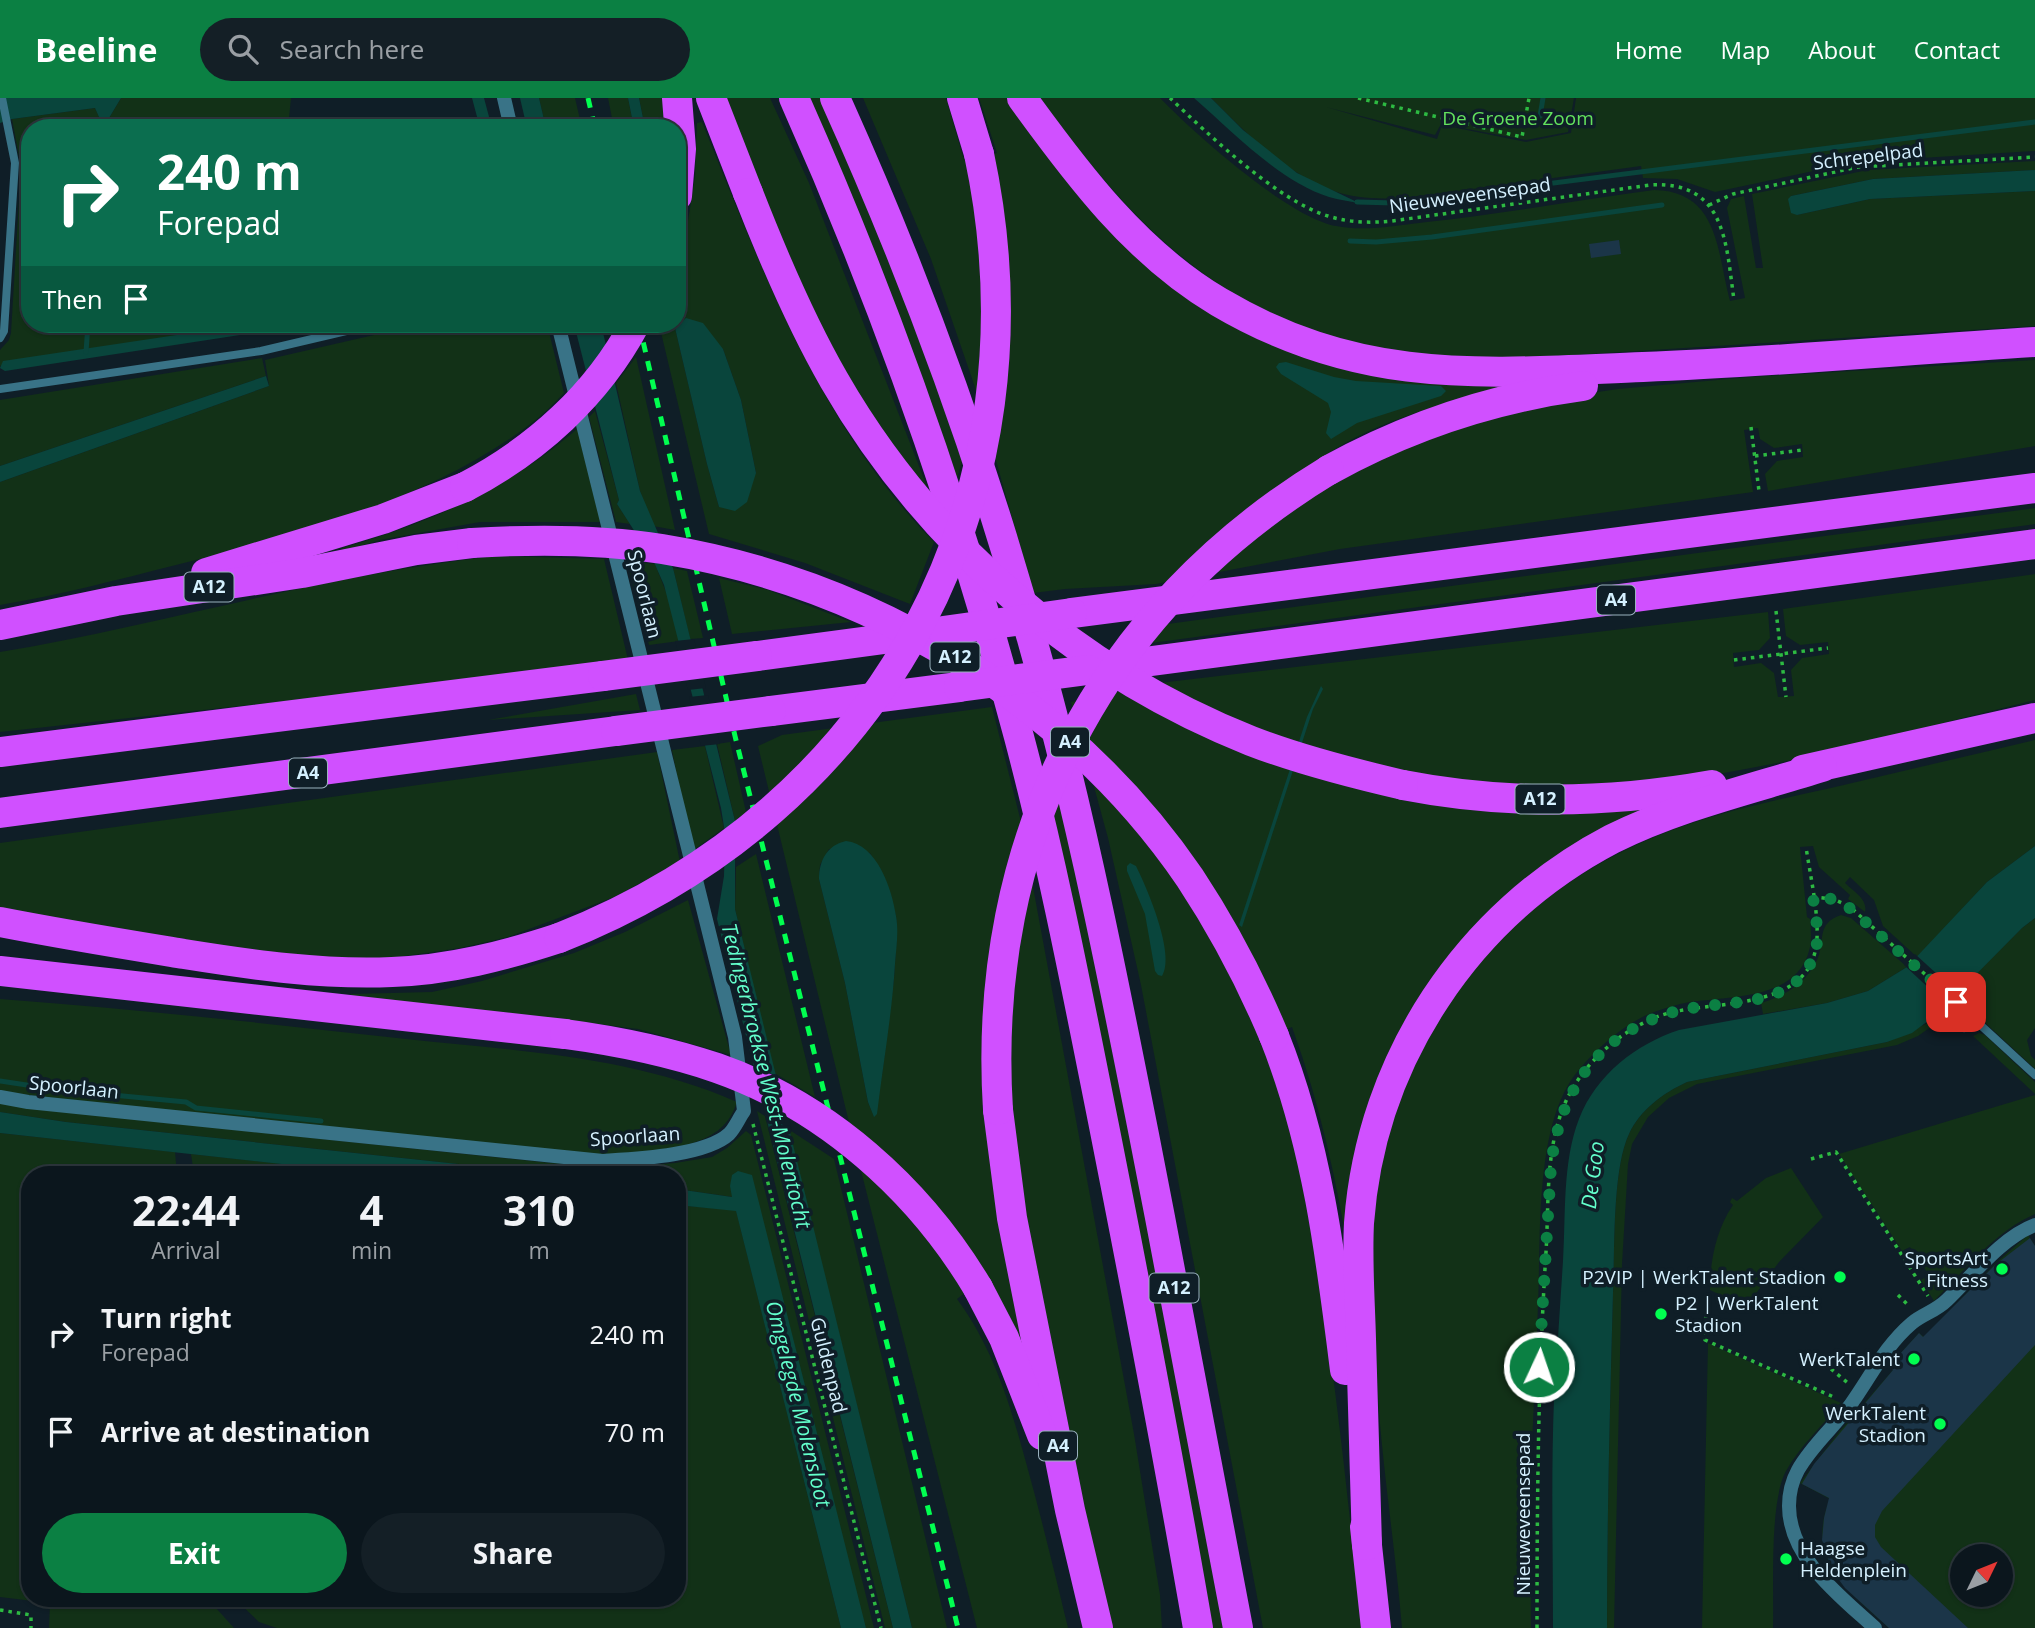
<!DOCTYPE html>
<style>
:root{--surface:#0b161d;--page:#141f26;--text:#f1f3f6;--muted:#9a9fa4;--line:#2b353b;--accent:#0b8043}
body{margin:0;font-family:"Open Sans",sans-serif;background:var(--page);color:var(--text);height:100vh;display:flex;flex-direction:column;font-size:26px;white-space:nowrap}
*{box-sizing:border-box;margin:0}
p{font-size:23px;color:var(--muted)}
.icon{flex:none;width:38px;height:38px;fill:none;stroke:currentColor;stroke-width:2;stroke-linecap:round;stroke-linejoin:round}
.map{position:relative;flex:1;overflow:hidden}
.sheet{position:absolute;left:21px;top:1068px;width:665px;height:441px;display:flex;flex-direction:column;background:var(--surface);border-radius:28px;box-shadow:0 2px 5px #0004,0 0 0 2px var(--line)}
.sheet>*{flex:none}
.top-card{position:absolute;left:21px;top:21px;width:665px;height:214px;border-radius:28px;box-shadow:0 2px 5px #0004,0 0 0 2px var(--line);background:#0b6e4f;color:#fff;overflow:hidden}
.needle{width:46px;rotate:47deg}
.tools{position:absolute;left:1950px;top:1446px;display:grid;gap:14px}
.tools a{display:grid;place-items:center;width:63px;height:63px;border-radius:50%;background:var(--surface);box-shadow:0 2px 5px #0004,0 0 0 2px var(--line);font-size:35px}
.pin{position:absolute;display:grid;place-items:center;width:60px;height:60px;color:#fff;margin:-30px;border-radius:14px;box-shadow:0 4px 10px #0006}
.me{position:absolute;width:77px;margin:-38px;rotate:3deg;stroke-linejoin:round;filter:drop-shadow(0 0 5px #0008)}
.turn{display:flex;align-items:center;gap:24px;height:147px;padding:0 21px;font-size:32px}
.turn .icon{width:91px;height:91px;stroke-width:2.5}
.turn b{display:block;font-size:49px;line-height:60px}
.then{display:flex;align-items:center;height:66px;padding:0 21px;background:#0003;gap:14px;font-size:26px}
.eta{display:flex;justify-content:space-evenly;align-items:center;height:119px;text-align:center}
.eta b{font-size:42px;font-weight:700;line-height:49px}
.primary-button{display:flex;gap:14px;margin-top:auto;padding:14px 21px}
.primary-button a{flex:1;height:80px;border-radius:42px;background:var(--accent);color:#fff;font-size:28px;font-weight:700;line-height:80px;text-align:center}
.primary-button a+a{background:var(--page);color:var(--text)}
ul{padding:0;list-style:none}
li{display:flex;align-items:center;gap:21px;height:98px;padding:0 21px}
li div{flex:1}
li b{display:block;font-size:26px}
li em{font-style:normal}
header{display:flex;align-items:center;gap:42px;box-sizing:border-box;height:98px;padding:0 35px;background:var(--accent);color:#fff}
header strong{font-size:33px}
nav{display:flex;gap:38px;margin-inline-start:auto;font-size:24px}
.search{width:490px;height:63px;background:var(--page);display:flex;align-items:center;gap:18px;box-sizing:border-box;padding:0 24px;border-radius:38px;color:var(--muted);font-size:26px}
.map>svg:first-child{display:block}
</style>
<header>
<strong>Beeline</strong>
<div class="search"><svg class="icon" aria-label="search" viewBox="0 0 24 24"><circle cx="10" cy="10" r="6"/><path d="M15 15l6 6"/></svg>Search here</div>
<nav><a>Home</a><a>Map</a><a>About</a><a>Contact</a></nav>
</header>
<div class="map">
<svg width="2035" height="1530" viewBox="0 0 2035 1530">
<rect width="100%" height="100%" fill="#0f1e27"/>
<g fill="#123117" fill-rule="evenodd">
<path d="M121,0H291L288,30H108L109,20Z"/>
<path d="M539,0H575L582,30H546Z"/>
<path d="M608,0H628L634,30H614Z"/>
<path d="M639,0H667L670,30H645Z"/>
<path d="M724,0H770L809,85L931,399L876,328L800,193Z"/>
<path d="M803,0H822L898,185L963,360L954,391Z"/>
<path d="M863,0H946L964,62L997,55L979,0H1012L1248,230L1544,280C1467,300 1384,316 1318,362L1357,367L1531,304L1618,291L1751,279L2035,262V348L1768,393L1765,376L1777,363L1803,359L1802,346L1774,350L1760,341L1758,330L1744,332L1753,394L1340,451L1156,486L1065,491L1033,495L978,298L931,161Z"/>
<path d="M1040,0H1160C1195,36 1288,119 1336,128C1366,134 1397,127 1427,124C1503,116 1579,102 1654,92C1720,93 1717,156 1730,203L1745,200L1727,110L1731,101L1744,98L1756,170H1763L1752,96L1868,72L2035,63V72L1873,81L1791,98L1797,117L1870,101L2035,93V228L1524,260C1472,259 1411,260 1360,247C1209,209 1129,121 1040,0Z"/>
<path d="M1211,0H1574L1568,34L1526,42L1441,26L1435,37L1326,9L1437,41L1442,27L1526,44L1571,35L1576,0H2035V53L1856,64L1715,94L1677,81L1643,80L1641,68C1589,75 1538,82 1487,89C1440,95 1379,109 1334,93C1286,76 1246,35 1211,0Z"/>
<path d="M95,10L99,19V30H30V226H250L0,268V252L9,242L11,235L21,69L12,21Z"/>
<path d="M702,24C762,172 820,328 934,444L910,506L805,465L709,436L659,226H677V169L686,135L695,79L697,25ZM675,230L723,251L741,302L756,375L719,409L707,366Z"/>
<path d="M422,226H547L564,295C554,305 544,316 533,324C433,401 297,437 176,467C117,482 59,497 0,507V384L269,288L265,262Z"/>
<path d="M636,259L675,432L653,428L640,393L616,285Z"/>
<path d="M262,260L266,278L0,368V302Z"/>
<path d="M595,313L619,402L617,406L630,426L616,424L589,319Z"/>
<path d="M577,331L601,424H480L380,442L343,453L342,450C429,425 508,391 577,331Z"/>
<path d="M2035,410V426L1144,546L1160,527Z"/>
<path d="M498,458L604,461L629,566L0,634V554C167,526 329,475 498,458Z"/>
<path d="M627,463L655,466L668,499L679,543L649,547Z"/>
<path d="M673,470L687,473L703,540L690,541Z"/>
<path d="M2035,476V602L1798,661L1671,685L1395,700C1416,706 1438,707 1460,710C1542,720 1609,715 1691,703L1638,723L1426,901L1350,1165C1337,1084 1320,1006 1292,929L1259,943C1285,990 1296,1054 1306,1107C1333,1246 1346,1389 1362,1530H1263L1141,887L1108,740L1071,604L1159,585L1768,514L1770,540L1759,552L1733,555L1734,569L1761,565L1774,575L1778,599L1794,598L1791,572L1802,560L1829,556L1828,544L1800,547L1786,538L1783,511Z"/>
<path d="M719,480L768,492L851,524L732,536Z"/>
<path d="M636,596L640,612L488,622Z"/>
<path d="M992,609L1021,724L1134,1336L1160,1497L1162,1530H1109L1049,1264L1007,1008L982,1007L1005,1156L1024,1250L987,1178L957,1201C994,1251 1011,1309 1027,1368C1042,1422 1055,1476 1068,1530H977L854,1045L758,648L782,637ZM829,751L870,755L886,783L896,818L897,835L894,881L882,977L874,1018L868,1004L845,885L819,781L820,767Z"/>
<path d="M2035,642V748L1987,784L1917,859L1883,828L1874,802L1850,779L1845,785C1853,793 1868,801 1865,814L1848,801L1850,797L1819,769L1813,748L1800,749L1807,819L1810,821C1811,832 1812,843 1809,853C1796,902 1729,898 1690,904C1678,906 1666,910 1654,914C1625,924 1587,958 1570,984C1535,1039 1541,1143 1538,1207C1536,1271 1532,1334 1530,1398C1530,1442 1531,1486 1531,1530H1402C1396,1458 1385,1387 1379,1315C1377,1287 1377,1258 1375,1230C1374,1202 1370,1173 1372,1145C1380,958 1491,801 1667,734C1719,714 1776,702 1831,690C1899,674 1967,658 2035,642Z"/>
<path d="M730,644L746,714L735,723L717,646Z"/>
<path d="M705,648L724,730L692,753L672,652Z"/>
<path d="M657,654L680,764L614,799L508,839L460,850L377,862L287,858L0,817V745Z"/>
<path d="M1059,693L1106,912L1225,1530H1206L1048,718Z"/>
<path d="M756,756L815,999L774,975L735,811L736,769Z"/>
<path d="M688,802L731,957L638,931L536,918L349,899L351,896L432,894L482,883L574,855L625,834Z"/>
<path d="M1841,817L1851,820L1907,869L1868,893L1827,905L1763,916L1761,905C1785,898 1806,885 1817,862C1826,843 1815,826 1841,817Z"/>
<path d="M2035,820V930L2027,942L2031,958L2035,962V971L1967,908L1957,895L2022,830Z"/>
<path d="M0,901C136,911 271,926 406,941C518,953 633,958 737,1004C734,1013 730,1021 723,1028C695,1056 627,1055 590,1057L44,999L0,993Z"/>
<path d="M1947,906L1955,916L1950,929L1942,921L1918,938L1897,947L1697,986L1669,1000L1648,1019L1632,1046L1628,1066L1622,1166L1614,1530H1607C1607,1418 1610,1306 1613,1195C1615,1153 1612,1072 1629,1036C1640,1012 1663,995 1687,984L1887,944L1930,924Z"/>
<path d="M1979,935L1985,937L2035,984V996L1973,938Z"/>
<path d="M2035,997V1116C1995,1133 1964,1173 1934,1203L1921,1182L1929,1177L1910,1149L1902,1153L1839,1056Z"/>
<path d="M0,1005L37,1011L551,1065L628,1069L675,1065L712,1059L727,1050L746,1033L751,1037L874,1530H866L730,1088L733,1099L677,1091V1076H551L66,1024L0,1014Z"/>
<path d="M757,1013L765,1018L893,1530H885Z"/>
<path d="M788,1031L834,1061L947,1530H912Z"/>
<path d="M0,1035L175,1054L177,1076H30V1500H207L234,1530H49L50,1505L0,1499Z"/>
<path d="M191,1056L375,1076H194Z"/>
<path d="M1791,1070L1823,1119L1779,1164L1746,1209L1710,1192C1710,1163 1716,1132 1733,1107L1730,1104L1732,1100L1737,1103L1766,1080Z"/>
<path d="M677,1107L736,1112L841,1530H277L259,1524L234,1500H677Z"/>
<path d="M2028,1137L2035,1148V1530H1889C1849,1493 1804,1462 1830,1401L1800,1385L1839,1334L1893,1272L1889,1268L1919,1235L1924,1239L1996,1165ZM1962,1458H2000V1496H1962Z"/>
<path d="M1708,1245L1841,1305C1823,1327 1800,1348 1786,1373C1769,1404 1774,1492 1773,1530H1702Z"/>
</g>
<g fill="#09453c">
<path d="M6,0H121L109,20L108,30H99V19L95,10L12,21L0,25V1Z"/>
<path d="M472,0H484L492,30H480Z"/>
<path d="M520,0H539L546,30H527Z"/>
<path d="M628,0H639L645,30H634Z"/>
<path d="M1194,0H1211L1243,32L1297,75L1361,106C1350,103 1339,102 1329,99C1279,83 1233,34 1194,0Z"/>
<path d="M2035,72V93L1870,101L1797,117L1791,115L1788,101L1791,98L1873,81Z"/>
<path d="M686,220L703,225L723,251L741,302L756,375L747,404L735,413L719,409L707,366L675,230Z"/>
<path d="M250,226L255,227L253,235L5,273L0,270L3,263Z"/>
<path d="M574,226H601L640,393L673,470L735,723V811L912,1530H893L717,821L724,778L725,735L721,710L664,487L653,462L617,406L619,402Z"/>
<path d="M1286,264L1334,279L1356,283L1441,288L1446,293L1441,298L1357,325L1331,341L1326,335L1331,314L1328,305L1281,276L1276,269L1279,265Z"/>
<path d="M266,278L269,288L0,384V368Z"/>
<path d="M1321,588L1323,591L1313,611L1242,829L1239,827L1307,619Z"/>
<path d="M846,743C877,746 892,791 896,818C899,834 896,851 895,866C892,916 883,966 877,1016L874,1019L868,1004L845,885L819,781C819,763 827,747 846,743Z"/>
<path d="M2035,748V820L2022,830L1936,917L1912,935L1887,944L1687,984C1663,995 1640,1012 1629,1036C1612,1072 1615,1153 1613,1195C1610,1306 1607,1418 1607,1530H1553C1553,1454 1551,1377 1554,1301C1557,1255 1560,1209 1563,1163C1566,1117 1562,1065 1579,1021C1596,977 1636,946 1679,932L1827,905L1868,893L1907,869L1987,784Z"/>
<path d="M1130,765L1136,768C1147,790 1176,857 1162,878L1158,877L1155,873L1145,816L1127,773V768Z"/>
<path d="M0,1014L66,1024L551,1076H373L0,1035Z"/>
<path d="M738,1073L752,1077L866,1530H841L736,1113L677,1107V1091L732,1099L730,1088L732,1077Z"/>
</g>
<g fill="#0f1e27">
<path d="M694,541L706,590L688,592L675,543Z"/>
<path d="M708,597L720,646L701,648L689,599Z"/>
<path d="M1915,856L1960,897L1949,909L1904,867Z"/>
<path d="M749,965L778,979L792,1032L761,1015Z"/>
</g>
<g fill="none" stroke-linecap="round" stroke-linejoin="round">
<g stroke="#09453c" stroke-width="5">
<path d="M1540,18L1543,0"/>
<path d="M1357,104L1395,105L2035,24"/>
<path d="M1350,143L1376,144L1432,139L1662,107"/>
<path d="M86,254L88,226"/>
<path d="M0,983L60,992L186,1004L196,1010L321,1023"/>
</g>
</g>
<g fill="#1b3548">
<path d="M1619,142L1621,156L1591,160L1589,146Z"/>
<path d="M2030,1140L2035,1148V1247L1882,1413L1875,1427V1439L1881,1449L1968,1530H1889L1845,1490L1831,1471L1822,1442L1824,1420L1829,1400L1802,1386L1803,1384L1814,1366L1893,1272L1889,1268L1919,1235L1923,1239L1995,1167Z"/>
</g>
<g fill="none" stroke-linecap="round" stroke-linejoin="round">
<g stroke="#2dba42" stroke-width="3.5" stroke-dasharray="3.5 5" stroke-linecap="butt">
<path d="M1170,0C1209,37 1278,103 1328,118C1350,125 1371,125 1392,123L1650,87C1726,82 1726,146 1734,202"/>
<path d="M1358,0L1522,39L1529,0"/>
<path d="M1709,107L1733,96L1858,69L2035,59"/>
<path d="M1751,329L1759,393"/>
<path d="M1755,358L1802,352"/>
<path d="M1776,513L1786,599"/>
<path d="M1734,562L1828,550"/>
<path d="M1813,799L1833,801L1849,808L1957,905"/>
<path d="M753,1026L881,1530"/>
<path d="M1811,1061L1836,1054L1928,1198"/>
<path d="M1898,1197L1909,1208"/>
<path d="M1706,1216L1705,1242L1836,1300"/>
<path d="M1831,1271L1848,1285"/>
<path d="M0,1512L31,1517V1530"/>
<path d="M1537,1530C1537,1405 1538,1280 1546,1154C1549,1105 1545,1049 1566,1003C1584,964 1622,931 1662,917C1707,902 1801,914 1815,854C1822,828 1810,777 1806,749"/>
</g>
<g stroke="#397387" stroke-width="8">
<path d="M421,30H429"/>
<path d="M0,240L4,233L15,65L2,0"/>
<path d="M0,291L261,253L376,226"/>
<path d="M1964,912L2035,977"/>
<path d="M1964,930L1973,920"/>
</g>
<g stroke="#397387" stroke-width="14">
<path d="M504,0L511,30"/>
<path d="M0,999L28,1004L603,1063C634,1061 705,1058 729,1036C735,1030 739,1020 744,1013L735,939L558,226"/>
<path d="M1875,1530C1840,1498 1789,1460 1789,1408C1789,1395 1792,1383 1798,1372C1812,1347 1835,1328 1851,1306C1871,1278 1885,1248 1912,1225C1923,1216 1936,1213 1947,1202C1972,1178 2002,1139 2035,1127"/>
</g>
<g stroke="#d050ff" stroke-width="30">
<path d="M711,0L748,95"/>
<path d="M794,0C886,206 961,420 1019,639C1053,767 1078,898 1104,1028C1137,1195 1169,1362 1198,1530"/>
<path d="M835,0C920,188 991,385 1044,585C1084,734 1114,885 1144,1037C1176,1201 1207,1365 1238,1530"/>
<path d="M962,0L979,56"/>
<path d="M1022,0C1077,76 1136,155 1219,204C1363,289 1485,275 1643,269C1774,264 1904,252 2035,244"/>
<path d="M677,98L681,51L677,0"/>
<path d="M1329,372C1409,328 1493,300 1583,288"/>
<path d="M206,475L383,421L465,389"/>
<path d="M1072,515L2035,390"/>
<path d="M0,527L116,503L302,475L416,452L472,445"/>
<path d="M757,558L929,535"/>
<path d="M1099,570L2035,446"/>
<path d="M771,613L959,589"/>
<path d="M0,654L603,578"/>
<path d="M1803,672L2035,620"/>
<path d="M1403,687C1505,707 1611,705 1712,687"/>
<path d="M0,715L616,633"/>
<path d="M0,824C61,836 123,846 184,856C253,867 322,877 392,874C449,872 504,858 559,840"/>
<path d="M0,873L565,936"/>
<path d="M1274,938C1317,1045 1331,1159 1345,1272"/>
<path d="M998,1012L1012,1120L1070,1412L1098,1530"/>
<path d="M978,1190L1004,1240L1042,1337"/>
<path d="M1365,1429L1376,1530"/>
<path d="M1367,1447C1365,1379 1363,1310 1361,1241C1360,1203 1357,1164 1359,1125C1371,962 1467,817 1612,741C1678,708 1752,691 1822,669"/>
</g>
<g stroke="#01ff50" stroke-width="5" stroke-dasharray="10 9" stroke-linecap="butt">
<path d="M588,0L595,30"/>
<path d="M639,226L735,638L958,1530"/>
</g>
<g stroke="#d050ff" stroke-width="30">
<path d="M748,95C773,159 800,223 834,282C927,444 1077,574 1251,643C1300,662 1351,675 1403,687"/>
<path d="M465,389C536,352 597,297 635,226"/>
<path d="M472,445C536,441 599,441 662,451C871,485 1070,604 1190,780C1223,830 1251,883 1274,938"/>
<path d="M943,533L1072,515"/>
<path d="M603,578L757,558"/>
<path d="M959,589L1088,572"/>
<path d="M616,633L771,613"/>
<path d="M559,840C884,712 1052,399 979,56"/>
<path d="M565,936C617,943 667,953 717,970C826,1008 919,1091 978,1190"/>
<path d="M998,1012C981,744 1098,512 1329,372"/>
</g>
</g>
<g fill="none" stroke-linecap="round" stroke-linejoin="round">
<path stroke="#0b8043" stroke-width="12" stroke-dasharray="0 21.6" d="M1539,1269L1551,1068C1560,991 1599,934 1677,913C1722,901 1795,913 1814,857C1821,839 1815,817 1813,799L1833,801L1845,806L1956,904"/>
</g>
<g fill="#01ff50" stroke="#0f1e27" stroke-width="2.5">
<circle cx="2002" cy="1171" r="7"/>
<circle cx="1840" cy="1179" r="7"/>
<circle cx="1661" cy="1216" r="7"/>
<circle cx="1914" cy="1261" r="7"/>
<circle cx="1940" cy="1326" r="7"/>
<circle cx="1786" cy="1461" r="7"/>
</g>
<g text-anchor="middle" stroke-width="7" stroke-linejoin="round" paint-order="stroke">
<g fill="#0f1e27" stroke="#9ab2be" stroke-width="2">
<rect x="184.5" y="474.5" width="49" height="29" rx="5"/>
<rect x="1597" y="487.5" width="38" height="29" rx="5"/>
<rect x="930.5" y="544.5" width="49" height="29" rx="5"/>
<rect x="1051" y="629.5" width="38" height="29" rx="5"/>
<rect x="289" y="660.5" width="38" height="29" rx="5"/>
<rect x="1515.5" y="686.5" width="49" height="29" rx="5"/>
<rect x="1149.5" y="1175.5" width="49" height="29" rx="5"/>
<rect x="1039" y="1333.5" width="38" height="29" rx="5"/>
</g>
<g font-size="18" font-weight="bold" fill="#d5f1ff">
<text x="209" y="495">A12</text>
<text x="1616" y="508">A4</text>
<text x="955" y="565">A12</text>
<text x="1070" y="650">A4</text>
<text x="308" y="681">A4</text>
<text x="1540" y="707">A12</text>
<text x="1174" y="1196">A12</text>
<text x="1058" y="1354">A4</text>
</g>
<g font-size="19" fill="#63e25e" stroke="#0f1e27">
<text x="1518" y="27">De Groene Zoom</text>
</g>
<g font-size="19" fill="#d5f1ff" stroke="#0f1e27">
<text transform="translate(1868 58) rotate(-7)" y="7">Schrepelpad</text>
<text transform="translate(1470 97) rotate(-8)" y="7">Nieuweveensepad</text>
<text transform="translate(645 496) rotate(76)" y="7">Spoorlaan</text>
<text transform="translate(74 989) rotate(6)" y="7">Spoorlaan</text>
<text transform="translate(635 1038) rotate(-4)" y="7">Spoorlaan</text>
<text transform="translate(829 1267) rotate(76)" y="7">Guldenpad</text>
<text transform="translate(1523 1416) rotate(-90)" y="7">Nieuweveensepad</text>
</g>
<g font-size="19" fill="#d5f1ff" stroke="#0f1e27" text-anchor="end">
<text x="1988" y="1167">SportsArt<tspan x="1988" dy="22">Fitness</tspan></text>
<text x="1826" y="1186">P2VIP | WerkTalent Stadion</text>
<text x="1675" y="1212" text-anchor="start">P2 | WerkTalent<tspan x="1675" dy="22">Stadion</tspan></text>
<text x="1900" y="1268">WerkTalent</text>
<text x="1926" y="1322">WerkTalent<tspan x="1926" dy="22">Stadion</tspan></text>
<text x="1800" y="1457" text-anchor="start">Haagse<tspan x="1800" dy="22">Heldenplein</tspan></text>
</g>
<g font-size="21" font-style="italic" fill="#63ffcc" stroke="#0f1e27">
<text transform="translate(766 978) rotate(76)" y="7">Tedingerbroekse West-Molentocht</text>
<text transform="translate(1593 1077) rotate(-83)" y="7">De Goo</text>
<text transform="translate(798 1306) rotate(76)" y="7">Omgelegde Molensloot</text>
</g>
</g>
</svg>
<div class="tools">
<a><svg class="needle" viewBox="-14 -14 28 28"><path d="M0-13l5 13h-10z" fill="#e53935"/><path d="M0 13l5-13h-10z" fill="#9a9fa4"/></svg></a>
</div>
<div class="pin" style="left:1956px;top:904px;background:#d93025"><svg class="icon" aria-label="arrive" viewBox="0 0 24 24"><path d="M6 21V4h12l-3 4 3 4H6"/></svg></div>
<svg class="me" style="left:1539px;top:1269px" viewBox="-20 -20 40 40"><circle r="17" fill="#0b8043" stroke="#fff" stroke-width="3"/><path d="M0-11L8 9 0 5-8 9z" fill="#fff"/></svg>
<div class="top-card">
<div class="turn"><svg class="icon" aria-label="right" viewBox="0 0 24 24"><path d="M7 20v-9h11M14 6l5 5-5 5"/></svg><div><b>240 m</b>Forepad</div></div>
<div class="then">Then<svg class="icon" aria-label="arrive" viewBox="0 0 24 24"><path d="M6 21V4h12l-3 4 3 4H6"/></svg></div>
</div>
<section class="sheet">
<div class="eta">
<div><b>22:44</b><p>Arrival</p></div>
<div><b>4</b><p>min</p></div>
<div><b>310</b><p>m</p></div>
</div>
<ul>
<li><svg class="icon" aria-label="right" viewBox="0 0 24 24"><path d="M7 20v-9h11M14 6l5 5-5 5"/></svg><div><b>Turn right</b><p>Forepad</p></div><em>240 m</em></li>
<li><svg class="icon" aria-label="arrive" viewBox="0 0 24 24"><path d="M6 21V4h12l-3 4 3 4H6"/></svg><div><b>Arrive at destination</b></div><em>70 m</em></li>
</ul>
<div class="primary-button"><a>Exit</a><a>Share</a></div>
</section>
</div>
